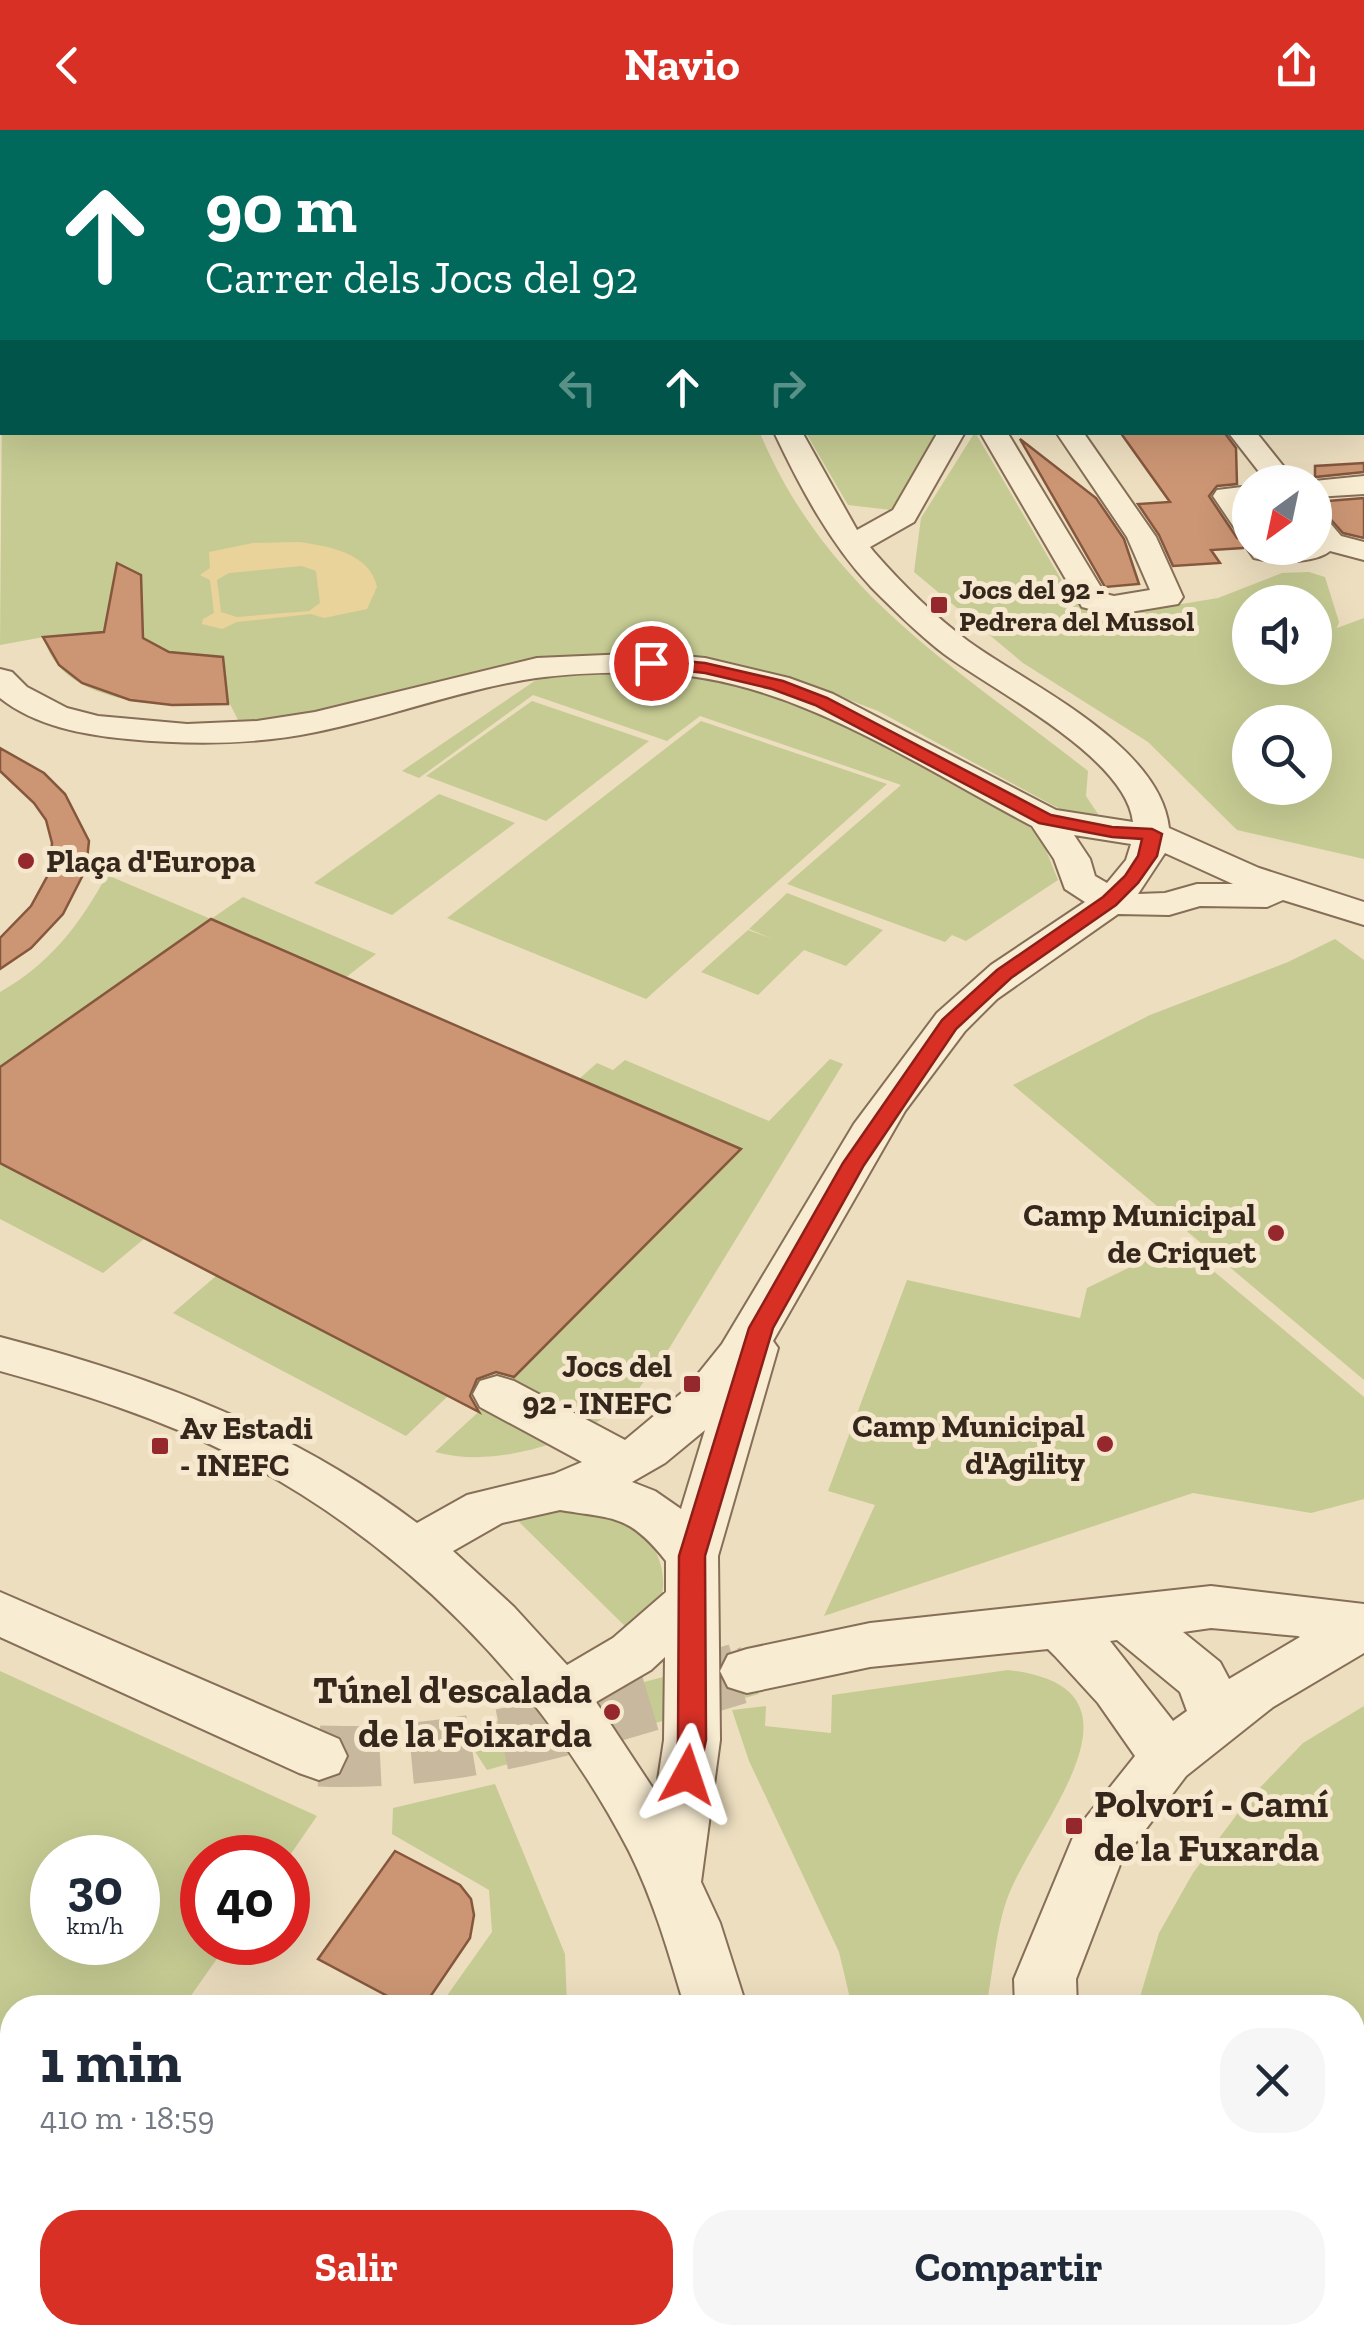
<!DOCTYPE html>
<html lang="es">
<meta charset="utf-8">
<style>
:root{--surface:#fff;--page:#f6f6f7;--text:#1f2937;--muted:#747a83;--accent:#d93025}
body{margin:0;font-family:"Zilla Slab",serif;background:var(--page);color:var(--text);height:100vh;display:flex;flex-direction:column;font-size:38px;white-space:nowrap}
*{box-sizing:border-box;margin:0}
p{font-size:32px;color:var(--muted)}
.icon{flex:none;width:55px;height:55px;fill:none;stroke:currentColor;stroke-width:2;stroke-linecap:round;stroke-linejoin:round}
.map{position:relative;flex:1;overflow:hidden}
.panel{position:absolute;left:0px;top:1865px;width:1365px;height:350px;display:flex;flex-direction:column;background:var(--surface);border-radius:40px 40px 0 0;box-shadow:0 10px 40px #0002}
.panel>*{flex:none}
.top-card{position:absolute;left:0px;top:0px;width:1365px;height:305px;box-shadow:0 10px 40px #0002;background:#00695c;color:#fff;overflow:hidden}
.needle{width:65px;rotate:213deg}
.fabs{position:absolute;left:1232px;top:335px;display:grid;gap:20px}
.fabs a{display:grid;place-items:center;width:100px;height:100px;border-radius:50%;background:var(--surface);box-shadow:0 10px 40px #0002;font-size:50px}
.speed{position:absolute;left:30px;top:1705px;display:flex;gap:20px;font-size:50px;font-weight:700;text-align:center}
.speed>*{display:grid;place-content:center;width:130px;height:130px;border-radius:50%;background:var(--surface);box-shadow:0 10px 40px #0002;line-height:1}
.speed small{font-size:25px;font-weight:400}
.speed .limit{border:15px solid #d22;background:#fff;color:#111}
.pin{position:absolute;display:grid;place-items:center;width:85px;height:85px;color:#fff;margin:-42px;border:5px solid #fff;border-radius:50%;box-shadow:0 2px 10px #0007}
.me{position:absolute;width:110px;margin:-55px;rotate:5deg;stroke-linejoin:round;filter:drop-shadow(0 0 8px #0008)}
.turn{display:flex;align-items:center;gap:35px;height:210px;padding:0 40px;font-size:45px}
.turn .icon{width:130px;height:130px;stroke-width:2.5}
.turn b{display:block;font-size:70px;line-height:85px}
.lanes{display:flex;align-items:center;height:95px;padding:0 40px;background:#0003;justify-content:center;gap:50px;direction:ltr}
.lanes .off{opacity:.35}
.round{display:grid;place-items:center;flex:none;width:105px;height:105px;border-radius:40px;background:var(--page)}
.head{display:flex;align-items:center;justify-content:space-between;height:170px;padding:0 40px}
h1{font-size:60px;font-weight:700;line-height:75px}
.cta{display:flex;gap:20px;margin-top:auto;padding:20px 40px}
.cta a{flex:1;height:115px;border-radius:40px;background:var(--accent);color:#fff;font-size:40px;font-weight:700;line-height:115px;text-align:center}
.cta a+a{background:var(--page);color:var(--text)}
header{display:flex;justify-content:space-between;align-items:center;height:130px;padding:0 40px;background:var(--accent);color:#fff;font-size:45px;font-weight:700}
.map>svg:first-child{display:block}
</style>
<header><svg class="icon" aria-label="back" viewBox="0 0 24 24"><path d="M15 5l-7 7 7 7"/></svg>Navio<svg class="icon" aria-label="share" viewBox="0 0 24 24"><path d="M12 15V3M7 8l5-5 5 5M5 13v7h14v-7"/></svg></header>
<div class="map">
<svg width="1364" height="2215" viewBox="0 0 1364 2215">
<rect width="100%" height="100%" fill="#eddebf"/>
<g fill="#c6cb93" fill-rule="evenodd">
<path d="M2,277V302L760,303C828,465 958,538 1088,641L1086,666L1100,687L1069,684L878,581L789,547L726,534H516L301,587L239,592L230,574C173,578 59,577 44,507L0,515Z"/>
<path d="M975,302L1072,468L1109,486L1218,468L1282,443L1309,442L1325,447L1339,492L1337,498L1364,488V729L1237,700L1148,612L1023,533L914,442L921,388ZM1250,472H1315V538H1250ZM1250,592H1315V658H1250Z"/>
<path d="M806,303H938L891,380L848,375Z"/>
<path d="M647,542C670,545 694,546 716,551C821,571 932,638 1024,691L1042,710L1058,750L966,811L952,805L945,812L787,754L901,655L700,586L667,611L533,565L419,648L402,641L539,548Z"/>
<path d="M532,571L649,611L546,691L426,646Z"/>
<path d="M701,591L887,654L646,869L447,788Z"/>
<path d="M439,664L515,693L392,785L314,753Z"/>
<path d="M107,745L211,789L243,767L376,824L345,848L211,790L0,937V862C50,834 80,794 107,745Z"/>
<path d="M787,763L883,800L846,836L804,820L758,865L701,842L748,800L773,809L749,799Z"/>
<path d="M1335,809L1364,830V1250L1013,955L1150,885L1288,832Z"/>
<path d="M830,929L843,934L670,1217L631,1269L593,1295L509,1252L741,1020L579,949L597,933L613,940L625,930L769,991Z"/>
<path d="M0,1033L145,1108L103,1143L0,1089Z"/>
<path d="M1180,1113L1364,1267V1369L1311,1383L1193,1363L824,1486L875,1375L828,1361L907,1150L1080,1188L1087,1158Z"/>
<path d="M216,1146L448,1266L406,1306L173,1183Z"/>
<path d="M486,1275L557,1312C517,1325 477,1333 435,1322Z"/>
<path d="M550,1377C569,1378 595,1376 612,1382C652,1397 677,1445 655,1483C650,1491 640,1497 632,1503L518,1391Z"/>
<path d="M739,1527L759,1564L487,1640L461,1600Z"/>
<path d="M1008,1540C1166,1558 1031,1697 1006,1772C995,1805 993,1843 986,1877H852L839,1822L749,1631L732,1580L766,1576L765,1596L831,1603L832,1565Z"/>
<path d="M0,1541L317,1686L288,1728H202V1812L228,1813L183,1877L12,1878L11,2122L0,2116ZM52,1728H138V1812H52Z"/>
<path d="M1364,1576V2215H1190L1186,2203L1352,2202V1878L1137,1877L1159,1803L1193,1743L1247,1671L1303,1613Z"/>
<path d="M495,1654L565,1824L567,1877H439L492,1802L489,1760L392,1704L393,1678Z"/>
<path d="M0,2157L12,2164V2202L631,2203L629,2215H0Z"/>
<path d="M884,2203H1048L1052,2215H885Z"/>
</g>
<path fill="#ead29b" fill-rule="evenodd" d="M299,412C328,416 370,423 377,457L367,479L324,488L311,484L237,492L222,499L202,494L203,489L214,483L210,450L200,445L210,438L209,422L253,413ZM302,436L316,441L320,473L309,481L237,487L221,482L217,450L229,443Z"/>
<g fill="#cc9674" stroke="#85573d" stroke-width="2.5">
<path d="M1120,302H1224L1236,318L1237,354L1217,356L1209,366L1237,408L1247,412L1243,418L1211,420L1220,433L1173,436L1159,405L1138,374L1170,372Z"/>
<path d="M1020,309L1096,368L1124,409L1139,454L1105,457Z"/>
<path d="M1364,333V342L1315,347V336Z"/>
<path d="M1364,368V408L1343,403L1315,372Z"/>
<path d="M117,433L141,445L143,508L169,522L223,527L228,574L172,575L130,570L82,553L59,535L43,507L104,502Z"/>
<path d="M0,618L44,643L65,664L89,711L86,739L63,784L31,818L0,839V808L31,776L49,743L52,713L46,690L34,673L0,641Z"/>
<path d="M211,789L579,949L741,1019L514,1247L496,1242L477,1249L470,1266L479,1282L0,1033V937Z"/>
<path d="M395,1721L460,1755L471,1769L474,1785L470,1808L426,1873L422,1871L418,1878H410L318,1829Z"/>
</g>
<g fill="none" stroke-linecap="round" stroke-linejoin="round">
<path stroke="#c8b99e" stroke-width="49" stroke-dasharray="49 24" stroke-linecap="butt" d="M743,1542L747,1541"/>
<path stroke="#c8b99e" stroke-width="61" stroke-dasharray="61 31" stroke-linecap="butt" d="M319,1626C471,1632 603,1584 747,1541"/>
<g stroke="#866e57" stroke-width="4">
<g id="minor">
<path d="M727,0H773L775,2H729Z"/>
<path d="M1113,0H1145L1147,2H1115Z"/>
<rect x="0" y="17" width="2" height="12"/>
<path d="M1364,27V41H1362V28Z"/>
<rect x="1362" y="142" width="2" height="14"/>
<rect x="1362" y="200" width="2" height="16"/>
<path d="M2,251V268L0,269V252Z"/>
<path d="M774,302H802L857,400L893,380L938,302H965L914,392L870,417L874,422C902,454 933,485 968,511C1030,556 1160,615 1169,698L1259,738L1364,772V795L1283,770L1267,777L1200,776L1169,785L1118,784L997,869L965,901L905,981L773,1211L778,1218L718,1426L720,1610L701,1752L720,1793L747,1878H685C669,1824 654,1771 629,1721C542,1554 402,1412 234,1326C160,1288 80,1263 0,1241V1207C151,1246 291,1298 417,1393L467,1365L554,1344L582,1332L480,1277L473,1264L480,1251L497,1246L514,1251L625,1310L685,1260L722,1214L854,994L937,883L991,835L1085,772L1065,759L1054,729L1032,696C914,634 787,545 650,543C614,542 572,543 536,548C462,559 390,587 316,602C253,615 191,615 128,609C84,605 35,596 0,568V539L12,542L27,557L67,578L98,586L187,594L257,591L315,582L537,528L651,523L705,528L789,548L833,564L1056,680L1133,692C1126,627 994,561 944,524C918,504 894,480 871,457C829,412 800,357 774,302ZM1074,705L1131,714L1126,730L1107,753L1095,746L1090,729ZM1165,723L1233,754H1234H1197L1165,763L1138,764ZM705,1300L681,1379L655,1361L632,1352L665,1333ZM560,1380C614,1389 629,1384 666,1431V1462L613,1508L567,1535L514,1477L453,1421L502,1393ZM665,1527L664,1610L656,1663L596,1572L651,1540Z"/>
<path d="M980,302H1007L1105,464L1114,466L1150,460L1127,407L1056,302H1083L1156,407L1183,467L1178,474L1112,485L1082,477Z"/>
<path d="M1228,302H1256L1296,352H1267Z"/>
<path d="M1364,346V364L1315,367V352H1304Z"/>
<path d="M1250,356V374H1247L1250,409L1240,406L1213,366L1217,360Z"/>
<path d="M1315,384L1325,387L1341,406L1364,412V430L1330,421C1314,434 1274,433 1254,428L1247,418L1250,414V418H1315Z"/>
<path d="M1211,1456L1364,1474V1523L1273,1577L1186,1646L1121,1732L1076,1849L1077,1878H1015L1014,1849L1076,1700L1135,1626L1098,1573L1055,1526L1048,1519L870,1537L747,1563L728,1557L720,1541L728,1525L747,1519L870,1493ZM1211,1498L1298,1506L1300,1507L1229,1549L1220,1532L1183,1502ZM1117,1510L1180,1562L1187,1581L1173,1591L1110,1511Z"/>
<path d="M0,1462L339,1609L347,1626L339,1643L319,1650L299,1643L0,1507Z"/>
<path d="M692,2202H814L817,2215H691Z"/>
<path d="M1070,2202H1138L1141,2215H1073Z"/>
</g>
</g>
<use href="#minor" fill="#f8ecd2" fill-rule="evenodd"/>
</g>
<path fill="#d93025" stroke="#8d1f18" stroke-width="2.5" d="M651,528L705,533L783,551L827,568L1051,685L1112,697L1152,699L1162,704L1157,726L1138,753L1116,775L1011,848L956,899L864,1035L773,1198L705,1426L706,1610L697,1654L687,1657L677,1654L673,1645L678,1610L679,1426L749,1198L843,1033L942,890L997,840L1103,767L1125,746L1138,726L1142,709L1112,707L1039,693L815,575L772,559L705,543L645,536L643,533Z"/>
<g fill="#94282c" stroke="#f5e8ce" stroke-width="4">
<rect x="929" y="465" width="20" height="20" rx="5"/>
<circle cx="26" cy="731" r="10"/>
<circle cx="1276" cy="1103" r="10"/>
<rect x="682" y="1244" width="20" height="20" rx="5"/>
<circle cx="1105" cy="1314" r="10"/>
<rect x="150" y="1306" width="20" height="20" rx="5"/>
<circle cx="612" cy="1582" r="10"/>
<rect x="1064" y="1686" width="20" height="20" rx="5"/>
</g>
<g text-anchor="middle" stroke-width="10" stroke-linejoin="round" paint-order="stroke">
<g font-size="28" font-weight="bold" fill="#35271c" stroke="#f5e8ce" text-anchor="start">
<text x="959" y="469">Jocs del 92 -<tspan x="959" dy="32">Pedrera del Mussol</tspan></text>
</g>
<g font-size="32" font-weight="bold" fill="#35271c" stroke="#f5e8ce" text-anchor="end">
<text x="46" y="742" text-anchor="start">Plaça d'Europa</text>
<text x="1256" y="1096">Camp Municipal<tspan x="1256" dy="37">de Criquet</tspan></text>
<text x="672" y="1247">Jocs del<tspan x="672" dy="37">92 - INEFC</tspan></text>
<text x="1085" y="1307">Camp Municipal<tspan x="1085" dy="37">d'Agility</tspan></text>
<text x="180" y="1309" text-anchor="start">Av Estadi<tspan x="180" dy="37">- INEFC</tspan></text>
</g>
<g font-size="38" font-weight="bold" fill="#35271c" stroke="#f5e8ce" text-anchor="end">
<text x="592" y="1573">Túnel d'escalada<tspan x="592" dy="44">de la Foixarda</tspan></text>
<text x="1094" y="1687" text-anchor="start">Polvorí - Camí<tspan x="1094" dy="44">de la Fuxarda</tspan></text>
</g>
</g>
</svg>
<div class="fabs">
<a><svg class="needle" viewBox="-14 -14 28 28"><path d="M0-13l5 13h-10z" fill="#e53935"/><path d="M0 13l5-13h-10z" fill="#747a83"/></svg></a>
<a><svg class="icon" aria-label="sound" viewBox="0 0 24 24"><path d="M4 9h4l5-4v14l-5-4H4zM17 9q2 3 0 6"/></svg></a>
<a><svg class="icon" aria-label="search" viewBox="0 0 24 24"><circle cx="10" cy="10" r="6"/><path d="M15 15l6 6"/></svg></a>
</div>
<div class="speed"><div>30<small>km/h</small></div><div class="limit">40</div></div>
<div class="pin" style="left:651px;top:533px;background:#d93025"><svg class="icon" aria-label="arrive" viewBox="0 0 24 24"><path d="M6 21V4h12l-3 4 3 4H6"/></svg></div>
<svg class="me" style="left:687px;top:1645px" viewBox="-20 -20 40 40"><path d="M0-17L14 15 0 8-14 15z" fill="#d93025" stroke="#fff" stroke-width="4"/></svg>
<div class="top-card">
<div class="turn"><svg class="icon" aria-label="ahead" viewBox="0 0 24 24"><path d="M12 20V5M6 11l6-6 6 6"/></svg><div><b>90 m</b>Carrer dels Jocs del 92</div></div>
<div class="lanes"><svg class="icon off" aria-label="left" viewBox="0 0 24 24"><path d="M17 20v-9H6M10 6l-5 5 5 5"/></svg><svg class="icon" aria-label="ahead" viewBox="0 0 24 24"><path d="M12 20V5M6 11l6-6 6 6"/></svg><svg class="icon off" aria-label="right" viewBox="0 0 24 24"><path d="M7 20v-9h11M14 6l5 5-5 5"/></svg></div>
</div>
<section class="panel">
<div class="head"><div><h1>1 min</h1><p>410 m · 18:59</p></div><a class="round"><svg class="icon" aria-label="close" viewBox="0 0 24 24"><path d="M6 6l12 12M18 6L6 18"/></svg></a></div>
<div class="cta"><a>Salir</a><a>Compartir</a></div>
</section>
</div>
